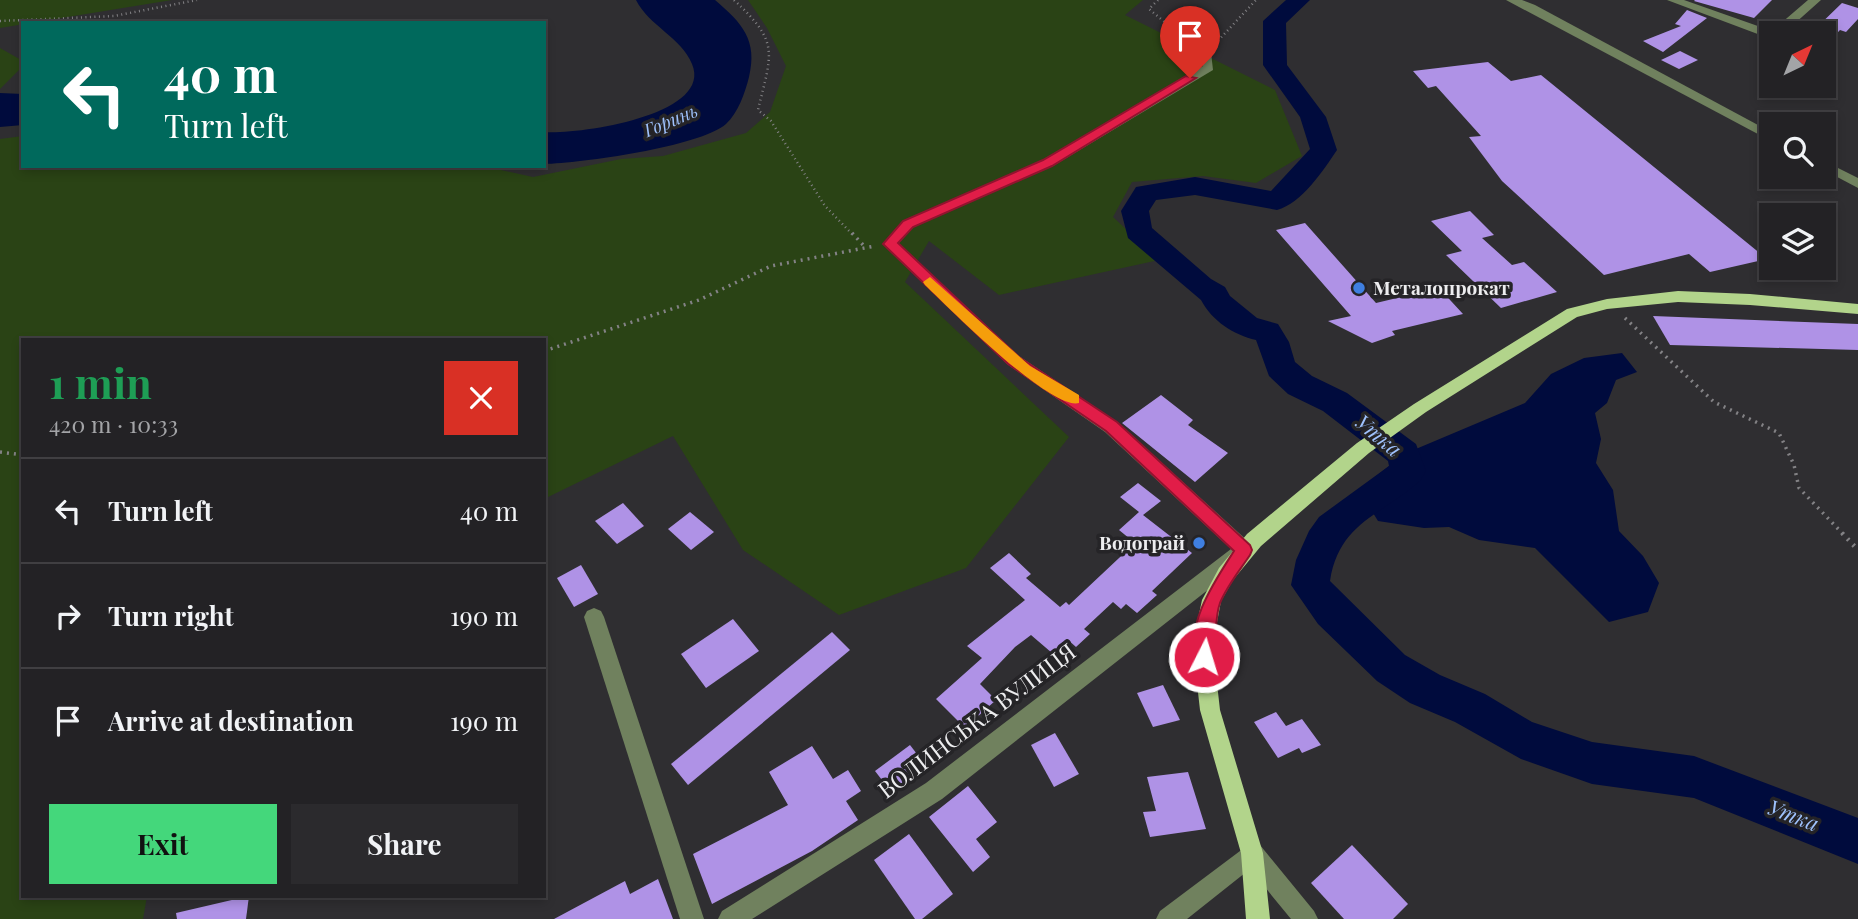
<!DOCTYPE html>
<meta charset="utf-8">
<style>
:root{--surface:#232225;--page:#2b2a2d;--text:#f1f3f6;--muted:#a3a4a7;--line:#403f42;--accent:#44d77b}
body{margin:0;font-family:"Playfair Display",serif;background:var(--page);color:var(--text);height:100vh;display:flex;flex-direction:column;font-size:26px;white-space:nowrap}
*{box-sizing:border-box;margin:0}
p{font-size:23px;color:var(--muted)}
.icon{flex:none;width:38px;height:38px;fill:none;stroke:currentColor;stroke-width:2;stroke-linecap:round;stroke-linejoin:round}
.map{position:relative;flex:1;overflow:hidden}
.details{position:absolute;left:21px;top:338px;width:525px;height:560px;display:flex;flex-direction:column;background:var(--surface);border-radius:0px;box-shadow:0 4px 10px #0003,0 0 0 2px var(--line)}
.details>*{flex:none}
.guide{position:absolute;left:21px;top:21px;width:525px;height:147px;border-radius:0px;box-shadow:0 4px 10px #0003,0 0 0 2px var(--line);background:#00695c;color:#fff;overflow:hidden}
.needle{width:46px;rotate:43deg}
.tools{position:absolute;left:1759px;top:21px;display:grid;gap:14px}
.tools a{display:grid;place-items:center;width:77px;height:77px;border-radius:0px;background:var(--surface);box-shadow:0 4px 10px #0003,0 0 0 2px var(--line);font-size:35px}
.pin{position:absolute;display:grid;place-items:center;width:60px;height:60px;color:#fff;margin:-72px -30px;border-radius:50% 50% 50% 0;rotate:-45deg;box-shadow:0 0 7px #0007}
.pin .icon{rotate:45deg}
.me{position:absolute;width:77px;margin:-38px;rotate:5deg;stroke-linejoin:round;filter:drop-shadow(0 0 5px #0008)}
.turn{display:flex;align-items:center;gap:24px;height:147px;padding:0 28px;font-size:32px}
.turn .icon{width:91px;height:91px;stroke-width:2.5}
.turn b{display:block;font-size:49px;line-height:60px}
.round{display:grid;place-items:center;flex:none;width:74px;height:74px;border-radius:0px;background:var(--page)}
.headline{display:flex;align-items:center;justify-content:space-between;height:119px;padding:0 28px}
h1{font-size:42px;font-weight:700;line-height:52px;color:#1e9e55}
.action{display:flex;gap:14px;margin-top:auto;padding:14px 28px}
.action a{flex:1;height:80px;border-radius:0px;background:var(--accent);color:#111;font-size:28px;font-weight:700;line-height:80px;text-align:center}
.action a+a{background:var(--page);color:var(--text)}
ul{padding:0;list-style:none}
li{display:flex;align-items:center;gap:21px;height:105px;padding:0 28px;border-top:2px solid var(--line)}
li div{flex:1}
li b{display:block;font-size:26px}
li em{font-style:normal}
.map>svg:first-child{display:block}
</style>
<div class="map">
<svg width="1858" height="919" viewBox="0 0 1858 919">
<rect width="100%" height="100%" fill="#2f2e31"/>
<g fill="#2a4315">
<path d="M0,0H172L0,28Z"/>
<path d="M748,0H1143L1125,15L1275,90L1302,156L1256,183L1203,176L1132,182L1113,217L1159,260L999,295L929,241L905,282L1069,437L966,568L839,615L743,550L673,436L544,499V340H23V896H147L143,919H0V139L23,136V166H482L533,177L621,159L663,156L746,133L770,112L786,66L767,28Z"/>
<path d="M0,48L23,61V66L0,89Z"/>
</g>
<g fill="#000b3d">
<path d="M636,0H715C742,23 758,40 749,77C745,93 738,113 726,124C699,147 581,163 544,164V132C575,135 714,116 692,64C681,37 649,26 636,0Z"/>
<path d="M0,93L23,94V125L0,127Z"/>
<path d="M1622,353L1637,372L1616,380L1607,403L1595,413L1601,439L1596,463L1613,490L1619,531L1643,556L1659,583L1648,612L1609,622L1535,548L1479,540L1449,527L1424,528L1378,521L1359,490L1404,454L1525,403L1551,374L1584,358Z"/>
</g>
<g fill="none" stroke-linecap="round" stroke-linejoin="round">
<path fill="#000b3d" fill-rule="evenodd" d="M1286,0H1310L1286,23L1287,65L1326,117L1337,150C1323,171 1302,203 1277,210L1195,195L1156,200L1149,211L1152,228L1211,279L1225,287L1230,296L1257,318L1278,324L1289,342L1295,362L1312,376L1347,393L1416,444L1426,471L1420,481C1380,516 1339,523 1330,581L1405,655L1440,675L1485,694L1532,722L1592,742L1694,756L1858,818V864L1694,798L1592,784L1521,759L1455,722L1410,703L1377,681L1318,624L1291,585L1296,560L1309,531L1319,517L1389,466L1388,461L1323,411L1288,394L1269,376L1256,340C1234,335 1212,321 1201,300L1128,238L1121,211L1136,187L1195,177L1271,191L1310,149L1300,117L1263,65V21Z"/>
</g>
<g fill="#af92e6">
<path d="M1772,0L1754,18L1694,1L1695,0Z"/>
<path d="M1842,3L1858,8V19L1846,32L1840,30L1824,47V33H1811Z"/>
<path d="M1687,10L1707,18L1663,52L1643,41L1681,26L1675,24Z"/>
<path d="M1680,51L1698,60L1679,69L1661,60Z"/>
<path d="M1488,62L1511,81L1541,75L1767,259L1710,272L1689,254L1604,275L1502,181L1469,137L1481,136L1436,86L1428,88L1413,71Z"/>
<path d="M1470,211L1494,235L1482,238L1512,265L1524,262L1557,292L1501,308L1446,255L1462,251L1431,221Z"/>
<path d="M1305,223L1376,303L1439,288L1463,314L1392,331L1395,335L1372,343L1328,321L1351,316L1276,230Z"/>
<path d="M1653,316L1858,324V350L1670,345Z"/>
<path d="M1161,395L1193,420L1188,425L1228,453L1195,482L1122,423Z"/>
<path d="M1138,483L1161,501L1143,515L1192,553L1152,591L1157,595L1137,613L1126,604L1121,609L1113,602L1084,629L1090,634L1076,647L1067,639L1052,653L1031,635L1015,647L980,684L996,700L965,728L936,699L982,658L967,646L1025,600L990,568L1009,553L1031,574L1026,578L1060,607L1066,602L1069,605L1135,543L1119,530L1139,512L1120,497Z"/>
<path d="M623,503L644,526L617,544L595,521Z"/>
<path d="M690,512L714,532L691,550L668,529Z"/>
<path d="M581,565L598,594L574,607L557,578Z"/>
<path d="M733,619L759,651L706,688L681,654Z"/>
<path d="M832,632L850,650L688,785L671,764Z"/>
<path d="M1163,685L1180,720L1153,727L1137,693Z"/>
<path d="M1276,712L1286,726L1302,719L1321,745L1302,753L1299,748L1278,758L1254,722Z"/>
<path d="M1055,733L1079,774L1054,787L1031,745Z"/>
<path d="M910,745L927,767L892,793L875,771Z"/>
<path d="M812,746L833,779L848,770L861,791L846,801L858,820L812,851L712,904L693,854L788,805L769,772Z"/>
<path d="M1188,772L1206,829L1150,837L1143,812L1156,811L1147,777Z"/>
<path d="M968,786L997,822L976,839L990,857L973,872L929,817Z"/>
<path d="M909,834L953,894L922,919H915L874,860Z"/>
<path d="M1352,845L1408,904L1393,919H1344L1311,883Z"/>
<path d="M658,879L673,919H554L625,881L630,894Z"/>
<path d="M249,896L246,919H177L176,913Z"/>
</g>
<g fill="none" stroke-linecap="round" stroke-linejoin="round">
<g stroke="#838285" stroke-width="2.5" stroke-dasharray="1 3.5" stroke-linecap="butt">
<path d="M734,0C780,43 772,52 758,110L771,121L825,206L853,235"/>
<path d="M1158,0L1149,9L1173,29"/>
<path d="M0,21L114,16L197,0"/>
<path d="M1215,44L1256,0"/>
</g>
<g stroke="#838285" stroke-width="3.5" stroke-dasharray="2 5" stroke-linecap="butt">
<path d="M852,233L866,248"/>
<path d="M1625,318L1714,402L1779,433L1794,465L1799,488L1844,535"/>
<path d="M544,351L699,300L771,266L875,246"/>
<path d="M0,452L23,455"/>
</g>
<path stroke="#838285" stroke-width="4.5" stroke-dasharray="2 6" stroke-linecap="butt" d="M1842,533L1858,550"/>
<g fill="#70815e" fill-rule="evenodd">
<path d="M1506,0H1522L1535,5L1771,132V141Z"/>
<path d="M1667,0H1684L1772,31L1808,0H1821L1784,33H1771V39Z"/>
<path d="M1180,33H1188L1211,52L1213,70L1053,166L913,227L898,244L1019,356L1117,422L1251,544L1253,550L1251,556L942,799L752,919H718L722,911L926,783L1231,549L1105,432L1007,364L883,244L903,221L1043,160L1203,66L1201,56L1180,37Z"/>
<path d="M1824,161L1858,178V188L1824,170Z"/>
<path d="M594,608L601,611L604,617L704,919H680L584,617L587,611Z"/>
<path d="M1252,842L1260,845L1314,911L1318,919H1291L1250,869L1187,919H1156L1160,911Z"/>
</g>
<path fill="#b2d48b" fill-rule="evenodd" d="M1678,291L1750,294L1858,304V314L1750,305L1678,302L1607,309L1577,317L1426,412L1369,453L1261,546L1233,580L1221,601L1215,633L1214,657L1220,710L1263,853L1270,919H1246L1241,853L1200,710L1194,657L1195,633L1202,600L1219,568L1247,534L1357,443L1414,404L1567,309L1607,299Z"/>
</g>
<path fill="#e11d48" stroke="#92132f" stroke-width="2" d="M1186,76L1196,78L1052,166L913,227L898,243L1019,357L1117,422L1250,545L1252,550L1250,555C1240,570 1227,586 1220,603C1213,622 1219,645 1210,663L1204,665L1198,663C1182,628 1216,579 1234,551L1106,431L1008,364L883,244L903,221L1043,160Z"/>
<path fill="#f59e0b" d="M930,277L1030,366L1079,395V403C1051,411 948,307 925,285L923,282Z"/>
<g fill="#3f7fe0" stroke="#252427" stroke-width="2.5">
<circle cx="1359" cy="288" r="7"/>
<circle cx="1199" cy="543" r="7"/>
</g>
<g text-anchor="middle" stroke-width="7" stroke-linejoin="round" paint-order="stroke">
<g font-size="18" font-style="italic" fill="#9fc2fd" stroke="#252427">
<text transform="translate(671 121) rotate(-23)" y="6">Горинь</text>
</g>
<g font-size="19" font-weight="bold" fill="#ededef" stroke="#252427" text-anchor="start">
<text x="1373" y="295">Металопрокат</text>
<text x="1185" y="550" text-anchor="end">Водограй</text>
</g>
<g font-size="21" font-style="italic" fill="#9fc2fd" stroke="#252427">
<text transform="translate(1378 436) rotate(40)" y="7">Утка</text>
<text transform="translate(1793 816) rotate(21)" y="7">Утка</text>
</g>
<g font-size="23" fill="#ededef" stroke="#252427">
<text transform="translate(977 721) rotate(-37)" y="8">ВОЛИНСЬКА ВУЛИЦЯ</text>
</g>
</g>
</svg>
<div class="tools">
<a><svg class="needle" viewBox="-14 -14 28 28"><path d="M0-13l5 13h-10z" fill="#e53935"/><path d="M0 13l5-13h-10z" fill="#a3a4a7"/></svg></a>
<a><svg class="icon" aria-label="search" viewBox="0 0 24 24"><circle cx="10" cy="10" r="6"/><path d="M15 15l6 6"/></svg></a>
<a><svg class="icon" aria-label="layers" viewBox="0 0 24 24"><path d="M12 4l9 5-9 5-9-5zM3 14l9 5 9-5"/></svg></a>
</div>
<div class="pin" style="left:1190px;top:78px;background:#d93025"><svg class="icon" aria-label="arrive" viewBox="0 0 24 24"><path d="M6 21V4h12l-3 4 3 4H6"/></svg></div>
<svg class="me" style="left:1204px;top:657px" viewBox="-20 -20 40 40"><circle r="17" fill="#e11d48" stroke="#fff" stroke-width="3"/><path d="M0-11L8 9 0 5-8 9z" fill="#fff"/></svg>
<div class="guide">
<div class="turn"><svg class="icon" aria-label="left" viewBox="0 0 24 24"><path d="M17 20v-9H6M10 6l-5 5 5 5"/></svg><div><b>40 m</b>Turn left</div></div>
</div>
<section class="details">
<div class="headline"><div><h1>1 min</h1><p>420 m · 10:33</p></div><a class="round" style="background:#d93025;color:#fff"><svg class="icon" aria-label="close" viewBox="0 0 24 24"><path d="M6 6l12 12M18 6L6 18"/></svg></a></div>
<ul>
<li><svg class="icon" aria-label="left" viewBox="0 0 24 24"><path d="M17 20v-9H6M10 6l-5 5 5 5"/></svg><div><b>Turn left</b></div><em>40 m</em></li>
<li><svg class="icon" aria-label="right" viewBox="0 0 24 24"><path d="M7 20v-9h11M14 6l5 5-5 5"/></svg><div><b>Turn right</b></div><em>190 m</em></li>
<li><svg class="icon" aria-label="arrive" viewBox="0 0 24 24"><path d="M6 21V4h12l-3 4 3 4H6"/></svg><div><b>Arrive at destination</b></div><em>190 m</em></li>
</ul>
<div class="action"><a>Exit</a><a>Share</a></div>
</section>
</div>
